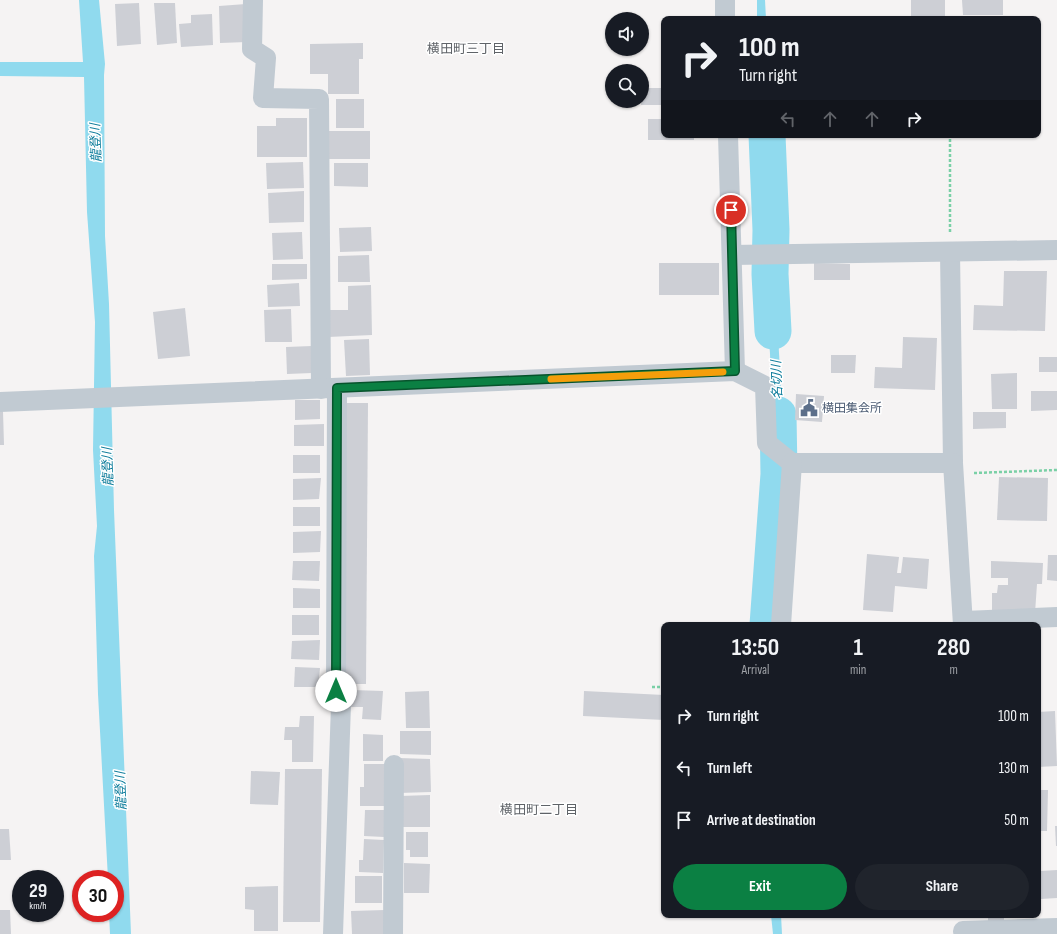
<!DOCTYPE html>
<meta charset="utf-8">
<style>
:root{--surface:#171b24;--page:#20242c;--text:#f1f3f6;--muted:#9ea1a6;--accent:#0b8043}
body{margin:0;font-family:"Sofia Sans Condensed","Noto Sans JP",sans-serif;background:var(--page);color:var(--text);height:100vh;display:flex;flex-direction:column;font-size:15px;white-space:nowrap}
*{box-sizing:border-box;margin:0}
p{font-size:13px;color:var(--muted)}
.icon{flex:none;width:22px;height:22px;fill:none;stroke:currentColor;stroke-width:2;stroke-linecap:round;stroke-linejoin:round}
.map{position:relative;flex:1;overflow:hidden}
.panel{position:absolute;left:661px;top:622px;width:380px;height:296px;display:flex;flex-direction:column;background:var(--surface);border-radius:8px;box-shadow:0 1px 3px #0004}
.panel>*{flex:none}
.guide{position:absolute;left:661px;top:16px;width:380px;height:122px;border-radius:8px;box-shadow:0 1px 3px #0004;background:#171b24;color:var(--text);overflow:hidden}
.controls{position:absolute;left:605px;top:12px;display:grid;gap:8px}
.controls a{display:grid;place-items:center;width:44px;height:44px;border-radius:50%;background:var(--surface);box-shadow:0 1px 3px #0004;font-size:20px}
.speed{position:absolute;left:12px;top:870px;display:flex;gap:8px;font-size:20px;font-weight:700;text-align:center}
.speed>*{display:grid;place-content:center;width:52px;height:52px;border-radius:50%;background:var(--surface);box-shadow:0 1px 3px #0004;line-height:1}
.speed small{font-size:10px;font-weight:400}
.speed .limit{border:6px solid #d22;background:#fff;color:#111}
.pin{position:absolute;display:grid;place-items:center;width:34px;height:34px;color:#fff;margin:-17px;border:2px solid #fff;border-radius:50%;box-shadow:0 1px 4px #0007}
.me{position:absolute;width:44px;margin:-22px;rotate:0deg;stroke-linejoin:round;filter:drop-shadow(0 0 3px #0008)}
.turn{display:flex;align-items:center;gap:14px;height:84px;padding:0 12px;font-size:18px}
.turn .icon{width:52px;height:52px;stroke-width:2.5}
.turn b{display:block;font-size:28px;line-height:34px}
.lanes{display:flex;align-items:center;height:38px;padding:0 12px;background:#0003;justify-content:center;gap:20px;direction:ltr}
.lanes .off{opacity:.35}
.eta{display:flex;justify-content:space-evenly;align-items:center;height:68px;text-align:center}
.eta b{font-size:24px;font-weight:700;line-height:28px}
.primary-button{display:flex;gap:8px;margin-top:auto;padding:8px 12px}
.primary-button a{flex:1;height:46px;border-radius:24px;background:var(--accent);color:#fff;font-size:16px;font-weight:700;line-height:46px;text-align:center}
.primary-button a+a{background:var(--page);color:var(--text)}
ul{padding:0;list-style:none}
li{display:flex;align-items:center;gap:12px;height:52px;padding:0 12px}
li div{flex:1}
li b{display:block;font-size:15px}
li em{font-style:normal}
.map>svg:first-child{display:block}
</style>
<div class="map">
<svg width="1057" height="934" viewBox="0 0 1057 934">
<rect width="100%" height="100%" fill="#f5f3f3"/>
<g fill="#90daee">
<path d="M79,0H99L105,64L104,75L105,236L109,304L114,510L131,934H110L109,913H115V879H108L98,694L94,556L97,526L93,450L95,322L87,212L84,77L0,76V62H83Z"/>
<path d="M757,0H765L766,19H757Z"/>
<path d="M762,135H771L777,249H767Z"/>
<path d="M775,280L784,444L775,446L766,281Z"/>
<path d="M773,480L783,481L774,625H764Z"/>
<path d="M771,915H781L782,934H773Z"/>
</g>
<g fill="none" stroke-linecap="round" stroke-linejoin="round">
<g stroke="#90daee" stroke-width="37">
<path d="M767,135L771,230L770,274L773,331"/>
<path d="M768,625L779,474L778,415"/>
</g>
</g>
<g fill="#cdcfd5">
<rect x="911" y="0" width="34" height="17"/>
<path d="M962,0H1003V15H963Z"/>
<path d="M139,3L141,44L117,46L115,4Z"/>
<path d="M154,3H175L177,43L157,45Z"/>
<path d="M246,4L247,42L220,43L219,6Z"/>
<path d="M212,14L213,45L181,47L179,24L191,23V15Z"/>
<path d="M363,43V59H359V94H328V74H310V44Z"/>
<path d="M642,88H664V105H641Z"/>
<rect x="336" y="99" width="28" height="29"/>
<path d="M276,118H307V157H257V126H276Z"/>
<path d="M648,119H664V135H694V140H648Z"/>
<rect x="325" y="131" width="45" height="28"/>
<path d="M303,162L304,188L267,189L266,163Z"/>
<path d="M334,163H368V187L334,186Z"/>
<path d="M304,191V222L269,223L268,193Z"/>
<path d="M371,227L372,251L340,252L339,228Z"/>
<path d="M302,232L303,259L273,260L272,233Z"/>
<path d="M369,255L370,282H338V256Z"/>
<rect x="659" y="263" width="60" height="32"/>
<path d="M814,263L850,264V280H814Z"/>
<path d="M272,264H307V279L272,280Z"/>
<path d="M1004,271H1047L1045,331L973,330L974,305L1003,306Z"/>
<path d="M299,283L300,306L268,307L267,285Z"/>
<path d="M371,285L372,335L328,337V310H348V286Z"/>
<path d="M185,308L190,356L158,359L153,312Z"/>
<path d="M291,309L292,342H265L264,310Z"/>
<path d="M903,337L937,338L935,390L874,388L875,367L902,368Z"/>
<path d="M369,339L370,375L346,376L344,340Z"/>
<path d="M312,346V373L287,374L286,347Z"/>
<path d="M831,355H856L855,373H831Z"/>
<rect x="1039" y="357" width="18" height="15"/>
<path d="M1017,373V409H992L991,374Z"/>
<path d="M1031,391H1057V410L1031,411Z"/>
<path d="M796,394L824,396L822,422L795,420Z"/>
<path d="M295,400H320V419L295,420Z"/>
<path d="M345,403H368L366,684H344Z"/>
<path d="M0,411H3L4,445H0Z"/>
<path d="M973,412H1006V428L973,429Z"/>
<path d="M324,424V446H294V425Z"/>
<rect x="293" y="455" width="27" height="18"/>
<path d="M999,477L1048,478L1047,521L997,520Z"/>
<path d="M321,478L319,499L293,500V479Z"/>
<rect x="293" y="507" width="27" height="19"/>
<path d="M321,531L320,552L293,553V532Z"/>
<path d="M867,554L899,557L897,573H901L903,557L929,559L927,589L895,586L893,612L863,610Z"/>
<path d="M1048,555H1057V581L1047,580Z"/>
<path d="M293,561H320L319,581L292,580Z"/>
<path d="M991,561L1043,563L1042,584H1037L1035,613L992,612V593H997L998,585H1008V578H991Z"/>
<path d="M293,588L320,589V608H293Z"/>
<rect x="292" y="615" width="27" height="20"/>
<path d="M320,640L319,660L291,659L292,641Z"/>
<path d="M295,667L320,668L318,687H294Z"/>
<path d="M352,690L383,691L381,720L362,719L363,707H351Z"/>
<path d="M429,691L430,728H406L405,692Z"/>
<path d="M584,691L664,695V720L583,716Z"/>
<path d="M1055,711L1057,766L1038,767V712Z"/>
<path d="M300,716H314L313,762H292V740H284L285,727H299Z"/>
<path d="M400,731H431V755L400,754Z"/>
<path d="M363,734L383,735V761H363Z"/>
<path d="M399,758L430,759L431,792L399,793Z"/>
<path d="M364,764H385V806H360V787H364Z"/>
<path d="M285,769H322L320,922H283Z"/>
<path d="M251,771L280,772L278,805L250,804Z"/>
<path d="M1038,790H1048L1047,831H1038Z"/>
<path d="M430,795V827H401L400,796Z"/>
<path d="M365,810H385L384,837L364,836Z"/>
<path d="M1055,826H1057V846H1056Z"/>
<path d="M0,829H9L11,860H0Z"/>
<path d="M406,832H428V857H410V850H406Z"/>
<path d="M364,839L384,840L383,873L359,872V860H363Z"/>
<path d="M404,863L430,864L429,893H404Z"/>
<path d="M1057,870V898L1041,899L1040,871Z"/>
<rect x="355" y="876" width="27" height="27"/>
<path d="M278,886V931H254V910L245,909V887Z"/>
<path d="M0,910H10L11,934H0Z"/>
<path d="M385,910V934H352L351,911Z"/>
<rect x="988" y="915" width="16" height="8"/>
</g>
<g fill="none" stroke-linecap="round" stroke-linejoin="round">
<g stroke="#7ad0a6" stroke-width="2.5" stroke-dasharray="3 2" stroke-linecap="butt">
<path d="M950,232V135"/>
<path d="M974,473L1057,470"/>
<path d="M652,687H664"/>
</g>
<g stroke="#c1cad2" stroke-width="20">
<path d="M253,0L252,49L266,58L263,98L319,99L321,389"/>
<path d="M725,0V19"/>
<path d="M728,135L735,371"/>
<path d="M950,252L953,463L963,625"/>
<path d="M732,255L1057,250"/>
<path d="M0,402L735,371L765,386L767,443L792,463H953"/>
<path d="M964,621L1057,617"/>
<path d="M781,625L792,463"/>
<path d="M336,691L337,388"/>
<path d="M963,931L1057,928"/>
<path d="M333,934L341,705"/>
<path d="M393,934L394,765"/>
</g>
</g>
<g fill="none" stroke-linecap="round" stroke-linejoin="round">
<g stroke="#07532c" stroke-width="10">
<path id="route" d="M336,691L337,388L735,371L731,210"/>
</g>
<use href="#route" stroke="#0b8043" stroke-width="7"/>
<path stroke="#f59e0b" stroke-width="7" d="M551,379L723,372"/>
</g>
<defs>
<g id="civic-bare" transform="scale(1.38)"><path d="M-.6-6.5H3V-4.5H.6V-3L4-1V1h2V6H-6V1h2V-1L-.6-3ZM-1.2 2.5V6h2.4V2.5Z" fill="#5c6f8a" stroke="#fff" stroke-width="2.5" paint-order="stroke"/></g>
</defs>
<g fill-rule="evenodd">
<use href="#civic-bare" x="809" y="408"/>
</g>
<g text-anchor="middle" stroke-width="3" stroke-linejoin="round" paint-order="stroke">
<g font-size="12" fill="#4e5e75" stroke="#fff" text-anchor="start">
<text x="822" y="412">横田集会所</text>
</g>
<g font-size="13" fill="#5f6368" stroke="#fff">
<text x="466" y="53">横田町三丁目</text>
<text x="539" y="814">横田町二丁目</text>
</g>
<g font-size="13" font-style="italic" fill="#0c7c9b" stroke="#fff">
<text transform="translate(95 143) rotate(-92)" y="5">龍登川</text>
<text transform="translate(776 380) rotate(-92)" y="5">名切川</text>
<text transform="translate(107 467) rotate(-92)" y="5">龍登川</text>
<text transform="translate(120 791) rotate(-92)" y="5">龍登川</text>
</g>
</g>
</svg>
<div class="controls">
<a><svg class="icon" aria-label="sound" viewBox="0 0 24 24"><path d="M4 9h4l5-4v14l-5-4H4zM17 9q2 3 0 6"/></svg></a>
<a><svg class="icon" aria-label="search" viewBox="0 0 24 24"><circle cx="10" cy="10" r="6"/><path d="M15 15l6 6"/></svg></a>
</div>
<div class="speed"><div>29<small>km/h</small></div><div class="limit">30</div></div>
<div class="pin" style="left:731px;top:210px;background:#d93025"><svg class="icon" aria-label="arrive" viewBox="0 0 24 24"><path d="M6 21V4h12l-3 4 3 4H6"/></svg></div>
<svg class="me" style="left:336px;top:691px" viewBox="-20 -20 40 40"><circle r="19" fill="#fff"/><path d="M0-13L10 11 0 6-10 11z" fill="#0b8043"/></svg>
<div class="guide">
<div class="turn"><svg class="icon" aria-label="right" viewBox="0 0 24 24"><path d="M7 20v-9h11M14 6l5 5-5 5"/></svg><div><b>100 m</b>Turn right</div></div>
<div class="lanes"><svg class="icon off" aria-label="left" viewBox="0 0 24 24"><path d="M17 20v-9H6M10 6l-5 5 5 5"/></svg><svg class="icon off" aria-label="ahead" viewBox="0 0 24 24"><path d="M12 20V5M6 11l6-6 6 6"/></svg><svg class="icon off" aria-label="ahead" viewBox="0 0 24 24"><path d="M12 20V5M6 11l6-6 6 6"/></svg><svg class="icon" aria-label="right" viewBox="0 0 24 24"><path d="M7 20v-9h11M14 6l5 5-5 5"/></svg></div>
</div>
<section class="panel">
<div class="eta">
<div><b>13:50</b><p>Arrival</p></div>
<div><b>1</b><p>min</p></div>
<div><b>280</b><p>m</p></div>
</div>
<ul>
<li><svg class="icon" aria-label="right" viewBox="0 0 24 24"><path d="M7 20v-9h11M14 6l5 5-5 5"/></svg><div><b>Turn right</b></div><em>100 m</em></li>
<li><svg class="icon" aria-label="left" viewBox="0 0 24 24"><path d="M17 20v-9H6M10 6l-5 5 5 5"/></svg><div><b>Turn left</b></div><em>130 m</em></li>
<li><svg class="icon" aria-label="arrive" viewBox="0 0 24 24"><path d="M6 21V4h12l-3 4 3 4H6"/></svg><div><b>Arrive at destination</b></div><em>50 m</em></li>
</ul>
<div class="primary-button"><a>Exit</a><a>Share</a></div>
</section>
</div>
